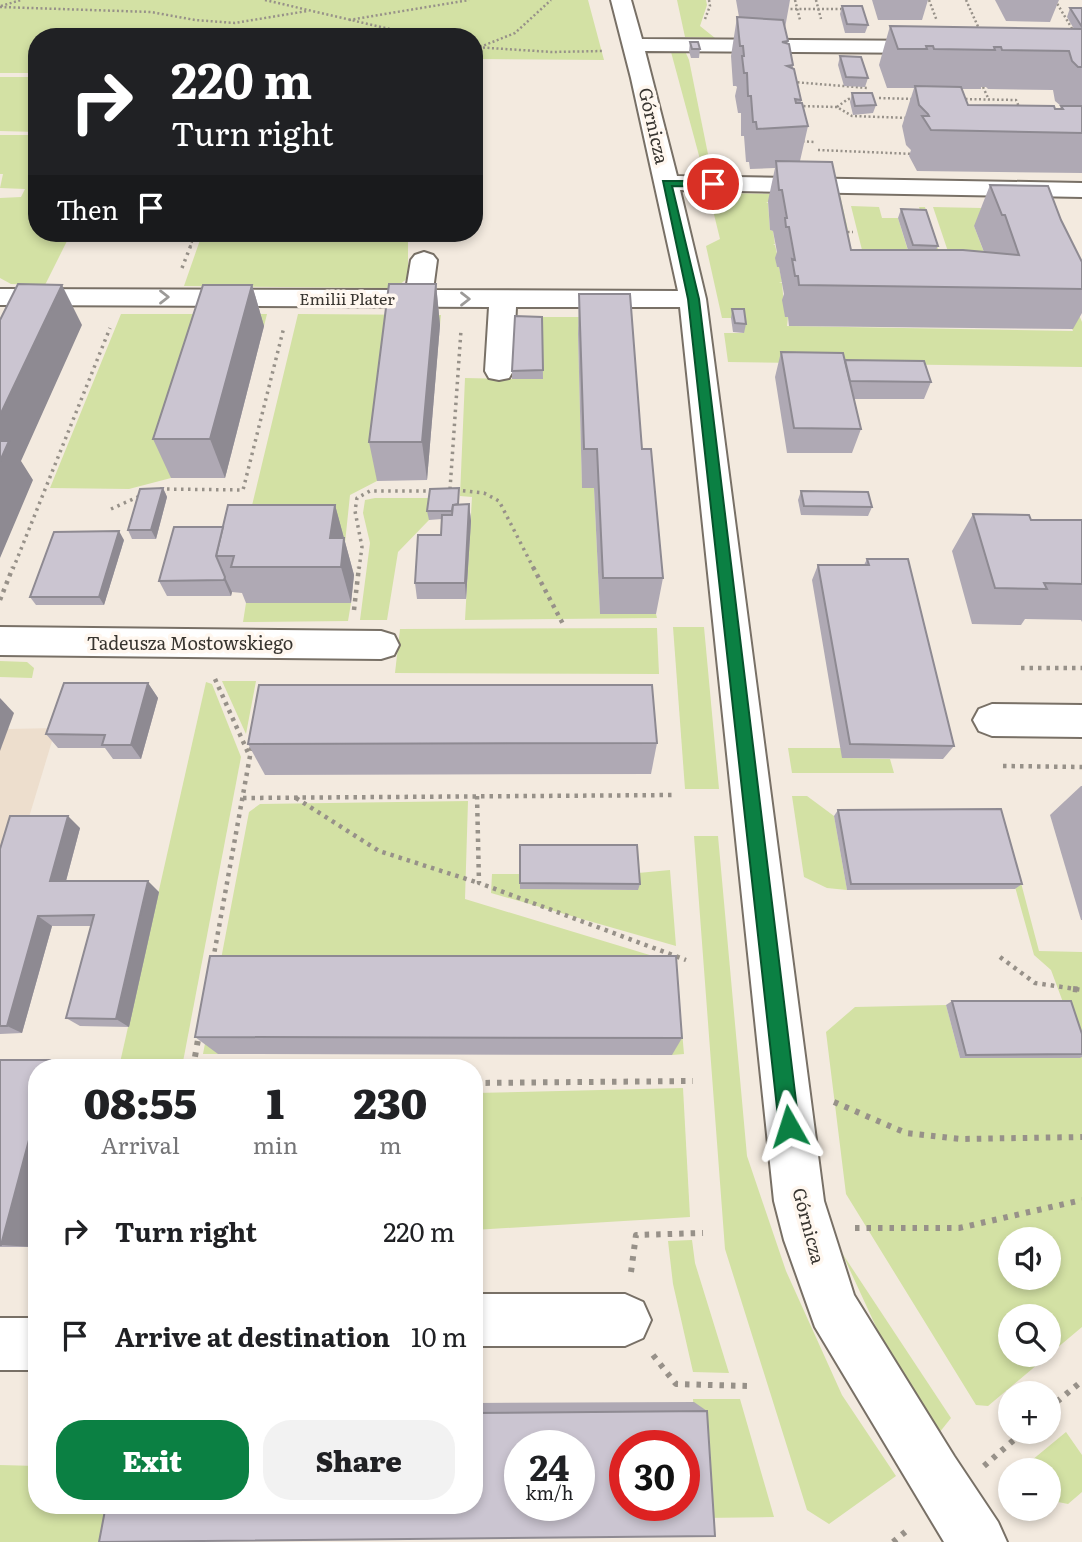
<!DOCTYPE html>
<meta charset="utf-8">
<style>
:root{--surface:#fff;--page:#f2f2f2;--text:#202124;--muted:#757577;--accent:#0b8043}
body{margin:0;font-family:Literata,serif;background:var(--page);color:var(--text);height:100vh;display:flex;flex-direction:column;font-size:26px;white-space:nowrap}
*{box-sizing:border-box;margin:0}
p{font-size:23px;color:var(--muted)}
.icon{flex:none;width:38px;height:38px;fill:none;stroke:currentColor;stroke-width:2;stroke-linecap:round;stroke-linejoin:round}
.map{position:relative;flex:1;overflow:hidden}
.sheet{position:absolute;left:28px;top:1059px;width:455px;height:455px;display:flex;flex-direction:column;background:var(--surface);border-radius:28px;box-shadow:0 4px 10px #0003}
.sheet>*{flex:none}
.hud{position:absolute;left:28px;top:28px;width:455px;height:214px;border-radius:28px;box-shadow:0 4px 10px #0003;background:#202124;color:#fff;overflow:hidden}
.tools{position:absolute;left:998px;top:1227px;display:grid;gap:14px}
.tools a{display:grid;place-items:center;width:63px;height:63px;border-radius:50%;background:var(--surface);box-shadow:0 4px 10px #0003;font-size:35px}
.speed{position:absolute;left:504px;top:1430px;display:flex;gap:14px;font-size:35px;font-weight:700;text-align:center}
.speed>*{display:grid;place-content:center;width:91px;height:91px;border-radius:50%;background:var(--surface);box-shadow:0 4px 10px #0003;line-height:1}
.speed small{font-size:18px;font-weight:400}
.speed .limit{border:10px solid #d22;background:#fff;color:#111}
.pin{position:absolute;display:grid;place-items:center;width:60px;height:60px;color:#fff;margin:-30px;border:4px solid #fff;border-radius:50%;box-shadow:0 2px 7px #0007}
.me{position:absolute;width:77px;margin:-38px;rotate:354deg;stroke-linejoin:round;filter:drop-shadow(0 0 5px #0008)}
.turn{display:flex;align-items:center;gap:24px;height:147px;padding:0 28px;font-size:32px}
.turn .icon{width:91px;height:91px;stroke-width:2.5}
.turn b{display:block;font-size:49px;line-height:60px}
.then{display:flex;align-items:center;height:66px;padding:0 28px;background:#0003;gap:14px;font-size:26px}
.eta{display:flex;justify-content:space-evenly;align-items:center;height:119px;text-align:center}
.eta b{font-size:42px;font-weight:800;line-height:49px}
.primary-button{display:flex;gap:14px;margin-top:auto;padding:14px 28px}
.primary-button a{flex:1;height:80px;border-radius:28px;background:var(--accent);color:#fff;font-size:28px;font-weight:800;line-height:80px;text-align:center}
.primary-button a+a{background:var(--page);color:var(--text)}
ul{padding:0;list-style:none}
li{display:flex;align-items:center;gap:21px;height:105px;padding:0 28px}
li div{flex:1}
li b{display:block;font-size:26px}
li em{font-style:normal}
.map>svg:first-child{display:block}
</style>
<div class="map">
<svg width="1082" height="1542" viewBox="0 0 1082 1542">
<rect width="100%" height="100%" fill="#f3eadf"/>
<path fill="#eddecd" d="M0,713H14L8,729L56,728L0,913Z"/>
<g fill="#d3e1a4" fill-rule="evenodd">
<path d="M0,0H588L604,60L474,59V37H37V73H0Z"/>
<path d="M677,0H706L707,5L700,26L715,38L685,37Z"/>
<path d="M673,51H685L689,60L712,174H704L671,52Z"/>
<path d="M0,77H37V132L0,131Z"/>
<path d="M0,135H37V233H71L45,285L11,284L0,278V198L21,197L25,189L0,188L3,174H0Z"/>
<path d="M714,193L840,195L848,230H828L821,202H766L768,203L770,230L773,231L775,244H773L775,245L778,258L776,259L777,267H779L782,282L779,283H782L785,316L788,317L787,326L1073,331L1065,311L1071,296L1082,322V367L728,362L724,333H744L742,318H722L706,246L720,239L710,198L711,194Z"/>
<path d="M851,206L879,207L882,218H898L909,254H934L919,207H925L943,265L863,254Z"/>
<path d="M933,207L1033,209L974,226L985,255L962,293Z"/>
<path d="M228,235H404L408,237V278L395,288L184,286L200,240H225Z"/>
<path d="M121,314H267L264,326H216L171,478L129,489L50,488Z"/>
<path d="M298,314L441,315L440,325H395L377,481L350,495L345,543H243Z"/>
<path d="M542,317H626L578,334L582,487L594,488L600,614H656L657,618L465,620L472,497L460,496L465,378L512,379L542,326Z"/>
<path d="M375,498H431L429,520L398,552L387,620H360L370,543L363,513L365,500Z"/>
<path d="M246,603H351L348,621L243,622Z"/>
<path d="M673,627H704L719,789H685Z"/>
<path d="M657,628L659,674L395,673L400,629Z"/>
<path d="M0,661L27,662L34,668L32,678L0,677Z"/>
<path d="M222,681H256L246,734Z"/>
<path d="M206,682L212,684L241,757L182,1067H119Z"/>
<path d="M788,748H841L843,758L890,759L894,773H792Z"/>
<path d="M792,796H807L834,816L847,890L827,888L804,877Z"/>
<path d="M468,801L465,899L676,963L684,1054L672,1055L667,978L231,977L218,1054H203L249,812L260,804Z"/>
<path d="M995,815H1003L1039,951L1082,952V1327L988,1406L976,1405L846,1194L826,1032L855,1007L946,1005L960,1058L1064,1005L1051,970L1034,955ZM1010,1239H1048V1278H1010ZM1010,1316H1048V1354H1010Z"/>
<path d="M694,836H718L747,1156L786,1271L842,1395L896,1476L829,1524L807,1510L725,1249Z"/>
<path d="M670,870L676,946L491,893L492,874H520V889L638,890V873Z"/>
<path d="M683,1088L690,1217L474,1230V1093Z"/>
<path d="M692,1240L695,1263L729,1373L693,1372L673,1284L668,1241Z"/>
<path d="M842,1253L951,1418L939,1433L884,1344Z"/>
<path d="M693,1399H740L774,1517L701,1518Z"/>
<path d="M1066,1432L1082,1455V1492L1068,1504L1048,1500V1470H1020Z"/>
<path d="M0,1465L37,1466V1505H106L100,1542H0Z"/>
</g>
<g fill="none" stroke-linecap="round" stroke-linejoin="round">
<g stroke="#787066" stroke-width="4">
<g id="minor">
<path d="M611,0H631L642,39L936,41L943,43L946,47L943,51L936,53L645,51L677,176L1082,183V197L680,190L706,299L824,1201L854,1295L954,1456L998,1522L1007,1542H944L815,1327L784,1240L774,1201L680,307H516L513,371L509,378L499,380L489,378L485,371L489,307L0,305V289L406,290L411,260L415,255L424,252L433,255L437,260L433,290L678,291L631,78Z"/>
<path d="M0,627L381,631L394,635L399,645L394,655L381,659L0,655Z"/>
<path d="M992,704L1082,705V737L992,736L979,731L973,720L979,709Z"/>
<path d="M481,1294H625L643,1302L651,1320L643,1338L625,1346H481L474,1349V1297Z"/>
<rect x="0" y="1318" width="37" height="52"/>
</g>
</g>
<g stroke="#979189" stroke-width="2.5" stroke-dasharray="2 2.5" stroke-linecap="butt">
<path d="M265,0L424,37"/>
<path d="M795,0L800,20"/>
<path d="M816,0L821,19"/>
<path d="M929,0L937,21"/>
<path d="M966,0L980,31"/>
<path d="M1055,0L1074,32"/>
<path d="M1,6L21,0"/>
<path d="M0,7L151,12L195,20L235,23L307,11"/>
<path d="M786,9H847"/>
<path d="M705,19L710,6L709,0"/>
<path d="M349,20L469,0"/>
<path d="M474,47L552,52L603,51"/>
<path d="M480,47L515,33L551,0"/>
<path d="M793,82L868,88"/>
<path d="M983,87L989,100"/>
<path d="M879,98L914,99"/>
<path d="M961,99L1016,100L1020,109"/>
<path d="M799,106L837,107L852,116L910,118"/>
<path d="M837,107L848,99H855"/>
<path d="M798,141L815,142"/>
<path d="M818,150L914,154"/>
<path d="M843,232H853"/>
<path d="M190,247L195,233"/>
</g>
<g stroke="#979189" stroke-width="3.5" stroke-dasharray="2.5 4.5" stroke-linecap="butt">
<path d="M182,268L191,245"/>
<path d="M160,489L243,490L284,327"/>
<path d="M450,489L461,330"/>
<path d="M456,490L484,493L499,501L534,569"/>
<path d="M111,509L142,495"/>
<path d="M13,569L110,328"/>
<path d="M359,569L362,547L355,511L357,498L370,491H433"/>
</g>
<g stroke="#979189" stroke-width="4.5" stroke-dasharray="3.5 5" stroke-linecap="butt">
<path d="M533,567L563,624"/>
<path d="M0,600L13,567"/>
<path d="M354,610L359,567"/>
<path d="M1021,668H1082"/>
<path d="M215,679L250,757"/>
<path d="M1003,766L1082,767"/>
<path d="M477,796L479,883L686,960"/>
<path d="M243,798L676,795"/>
<path d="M296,798L379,851L479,883"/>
<path d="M1000,957L1035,983L1082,990"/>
<path d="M213,960L252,745"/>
</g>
<g stroke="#979189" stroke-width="6" stroke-dasharray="4.5 7" stroke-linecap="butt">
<path d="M1073,989L1082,990"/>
<path d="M193,1068L199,1034"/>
<path d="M474,1083L693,1081"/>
<path d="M834,1102L906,1133L960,1139L1082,1137"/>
<path d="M855,1228H959L1082,1200"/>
<path d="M631,1272L636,1235L703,1233"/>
<path d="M653,1355L676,1384L747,1386"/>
<path d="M1048,1409L1082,1381"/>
<path d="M984,1466L1023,1432"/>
<path d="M893,1542L910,1528"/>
</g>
<use href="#minor" fill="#fff" fill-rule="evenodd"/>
</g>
<g fill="#afa9b4" fill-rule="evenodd">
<path d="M736,0H790L785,28L788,41L787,44L793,65V68L801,100V103L808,126L800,161L851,250H908L898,218L901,209L938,246L936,250L984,252L974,226L990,185L1061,220L1082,262V313L1073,329L789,326L788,317H785L782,300L784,294L779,267H777L775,258L777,252L773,231L770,230L768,201L775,168L750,169L749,162H746L744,136H741V113H738L735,96L737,87L736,86H733L731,56L737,17H739Z"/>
<path d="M872,0H928L922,20H878Z"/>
<path d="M995,0H1059L1050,22L1006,21Z"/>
<path d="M842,6L868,25L865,33H845L840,14Z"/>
<path d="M1070,8H1082V173L917,171L909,156L911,150L906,145L902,126L914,88H887L879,65L890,26L1074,29L1067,17ZM981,87H986L988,89L1053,90L1055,101L1061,106L1060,109L968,105L961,89H981Z"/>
<path d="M690,42L700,49L699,58H691L689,51Z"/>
<path d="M840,56L868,78L865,87L844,86L838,65Z"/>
<path d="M852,93L876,105L873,113L853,115L850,102Z"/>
<path d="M436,284L440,325L427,480L377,481L369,442Z"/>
<path d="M252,285L264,326L225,478H171L153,439Z"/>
<path d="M579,294L642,449L663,578L656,614H600L594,488H582L578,334Z"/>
<path d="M732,309L746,324L744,333L733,332L731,318Z"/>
<path d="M542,317L543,379H512V371Z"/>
<path d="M781,352L845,360L931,382L924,399H854L861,429L852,453H787L775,377Z"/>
<path d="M163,488L167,497L156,539H132L128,530Z"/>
<path d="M459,488V504H469L471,521L466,599H417L415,583L441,535L442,519L429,520L427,511Z"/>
<path d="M801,491L872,507L868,516L801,515L798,500Z"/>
<path d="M335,505L354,575L351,603H246L242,593L232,592L231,596H167L159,581L223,527Z"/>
<path d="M973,514L1031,520H1082V622L1081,620L1025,619L1021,625L972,624L952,551Z"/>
<path d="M124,540L104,605H36L30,597Z"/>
<path d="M867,559L954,746L943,759L842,758L812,580L818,565H864Z"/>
<path d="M148,683L158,698L141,759H113L105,748H58L46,734Z"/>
<path d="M657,743L651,774L265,775L248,744Z"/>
<path d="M1081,786H1082V920H1081L1050,815Z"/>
<path d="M838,810L1022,884L1015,889L847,890L834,816Z"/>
<path d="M80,828L66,881L159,892L129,1027L80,1026L66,1018L91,926H52L22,1033L0,1034V849Z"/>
<path d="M520,845L640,884L638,890L520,889Z"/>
<path d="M952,1001L1082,1034V1057L1080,1058H960L946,1005Z"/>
<path d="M195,1037L682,1038L672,1055L218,1054Z"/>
<path d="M0,1060L32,1247H0Z"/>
<path d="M694,1402L707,1411L474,1505V1403Z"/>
</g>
<g fill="#8e8a92">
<path d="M436,284L440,325L427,480L422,442Z"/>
<path d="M62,285L82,325L21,461L33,480L0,558V415Z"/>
<path d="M252,285L264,326L225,478L210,439Z"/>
<path d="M163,488L167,497L156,539L151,530Z"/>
<path d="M469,504L471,521L466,599L465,583Z"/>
<path d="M335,505L354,575L351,603L341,567L330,538Z"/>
<path d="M119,531L124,540L104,605L99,597Z"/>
<path d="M225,577L232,592L231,596L224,580Z"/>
<path d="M148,683L158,698L141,759L131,745Z"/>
<path d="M0,698L14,713L0,751Z"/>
<path d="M68,816L80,828L63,892L50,881Z"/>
<path d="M148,881L159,892L129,1027L116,1019Z"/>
<path d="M38,916L52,926L22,1033L7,1026Z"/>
<path d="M50,1060L67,1068H48Z"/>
<path d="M37,1110V1230L32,1247L1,1245Z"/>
</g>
<g fill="#cbc5d1" stroke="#8e8a92" stroke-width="2" fill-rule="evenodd">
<path d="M842,6H862L868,25L847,24Z"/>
<path d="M1070,8H1082V27Z"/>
<path d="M737,17L783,20L788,41L782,42L789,44L793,65L787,66L794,69L801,100L795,99L796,103H802L808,126L757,129L756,122H753L751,96H748L747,73H744L742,56H744L743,46H740Z"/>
<path d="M890,26L1082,29V67H1078L1072,61L1069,51L1002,50L1001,47H994L995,50L934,49L933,46H926L927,49H898Z"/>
<path d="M690,42H698L700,49H692Z"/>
<path d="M840,56L861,57L868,78L846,77Z"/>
<path d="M915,86L961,87L968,105L1054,106L1055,109H1063L1061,106H1082V133L931,130L922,116H929L928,114L919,105Z"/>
<path d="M852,93H872L876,105L855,106Z"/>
<path d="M776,161L832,162L851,250H963L1019,255L1005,215H1002L990,185L1048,186L1061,220L1082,262V289L799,285L798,276H795L792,259L795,260L789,227H786L785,218H787L782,190H779Z"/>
<path d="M901,209L926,210L938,246L913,245Z"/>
<path d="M18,284L62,285L0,415V320Z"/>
<path d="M389,284H436L422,442H369Z"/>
<path d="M203,285H252L210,439H153Z"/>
<path d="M579,294H630L642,449H651L663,578H603L597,449H584Z"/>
<path d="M732,309H744L746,324L735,323Z"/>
<path d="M515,316L542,317L543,370L512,371Z"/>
<path d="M781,352L843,353L861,429L794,428Z"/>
<path d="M845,360L924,361L931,382L850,381Z"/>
<path d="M0,441H9L0,461Z"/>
<path d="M163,488L151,530H128L140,489Z"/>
<path d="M459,488L458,504L453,505L452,511H427L430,489Z"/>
<path d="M801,491L868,492L872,507L804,506Z"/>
<path d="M469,504L465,583H415L418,535H441L442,515H452L453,505Z"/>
<path d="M228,505H335L330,538H344L341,567H231L234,556H216Z"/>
<path d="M973,514L1029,515L1031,520H1082V584L1044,583L1047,589L995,588Z"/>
<path d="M174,527H223L216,556L225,577L224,580L159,581Z"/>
<path d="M119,531L99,597H30L54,532Z"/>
<path d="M867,559H908L954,746L850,744L818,565H869Z"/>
<path d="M64,683H148L131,745H102L105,735L46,734Z"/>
<path d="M259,685H652L657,743L248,744Z"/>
<path d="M1001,809L1022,884H851L838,810Z"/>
<path d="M10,816H68L50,881H148L116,1019L66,1018L94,915L38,916L7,1026H0V849Z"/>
<path d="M520,845H637L640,884L520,883Z"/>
<path d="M210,956H676L682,1038L195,1037Z"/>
<path d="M952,1001H1071L1082,1034V1054L966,1055Z"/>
<path d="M0,1060H50L48,1068H37V1110L1,1245H0Z"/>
<path d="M707,1411L715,1536L99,1542L106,1505H474V1413ZM520,1446H579V1505H520ZM625,1446H684V1505H625Z"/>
</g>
<defs><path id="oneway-chevron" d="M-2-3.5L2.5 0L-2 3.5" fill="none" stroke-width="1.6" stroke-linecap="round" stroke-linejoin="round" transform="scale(1.75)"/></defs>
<g stroke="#9c9a98">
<use href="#oneway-chevron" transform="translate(164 297)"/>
<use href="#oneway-chevron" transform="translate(465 299)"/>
</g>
<path fill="#0b8043" stroke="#07532c" stroke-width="2" d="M663,181H713L718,184L713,187L672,186L699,299L799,1126L796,1133L789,1136L782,1133L779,1126L688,299Z"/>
<g text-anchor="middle" stroke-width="7" stroke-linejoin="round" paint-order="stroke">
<g font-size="16" fill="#383530" stroke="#fff7ef">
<text x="347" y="305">Emilii Plater</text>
</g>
<g font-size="18" fill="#383530" stroke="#fff7ef">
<text transform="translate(653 126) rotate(77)" y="6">Górnicza</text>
<text x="190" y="650">Tadeusza Mostowskiego</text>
<text transform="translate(808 1226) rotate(75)" y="6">Górnicza</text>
</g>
</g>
</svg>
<div class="tools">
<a><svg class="icon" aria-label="sound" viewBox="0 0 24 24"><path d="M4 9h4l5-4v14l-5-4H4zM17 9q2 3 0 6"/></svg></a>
<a><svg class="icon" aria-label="search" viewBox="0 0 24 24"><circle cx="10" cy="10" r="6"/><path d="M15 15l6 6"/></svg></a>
<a>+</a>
<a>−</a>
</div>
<div class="speed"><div>24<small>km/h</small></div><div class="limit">30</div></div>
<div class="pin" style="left:713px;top:184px;background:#d93025"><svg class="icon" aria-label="arrive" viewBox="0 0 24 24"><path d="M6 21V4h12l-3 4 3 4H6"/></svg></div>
<svg class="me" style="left:789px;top:1126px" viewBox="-20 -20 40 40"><path d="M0-17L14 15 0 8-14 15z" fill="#0b8043" stroke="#fff" stroke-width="4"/></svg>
<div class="hud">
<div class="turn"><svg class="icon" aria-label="right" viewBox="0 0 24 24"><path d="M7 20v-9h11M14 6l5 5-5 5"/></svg><div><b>220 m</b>Turn right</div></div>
<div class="then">Then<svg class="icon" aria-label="arrive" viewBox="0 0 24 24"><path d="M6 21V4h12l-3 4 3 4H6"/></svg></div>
</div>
<section class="sheet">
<div class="eta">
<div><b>08:55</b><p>Arrival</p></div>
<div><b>1</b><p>min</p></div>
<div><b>230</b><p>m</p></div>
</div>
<ul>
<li><svg class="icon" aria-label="right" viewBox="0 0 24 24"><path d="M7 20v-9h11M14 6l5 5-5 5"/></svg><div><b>Turn right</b></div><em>220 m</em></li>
<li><svg class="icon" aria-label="arrive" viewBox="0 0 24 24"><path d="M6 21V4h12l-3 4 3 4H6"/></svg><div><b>Arrive at destination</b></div><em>10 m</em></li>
</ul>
<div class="primary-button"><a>Exit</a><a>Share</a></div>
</section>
</div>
